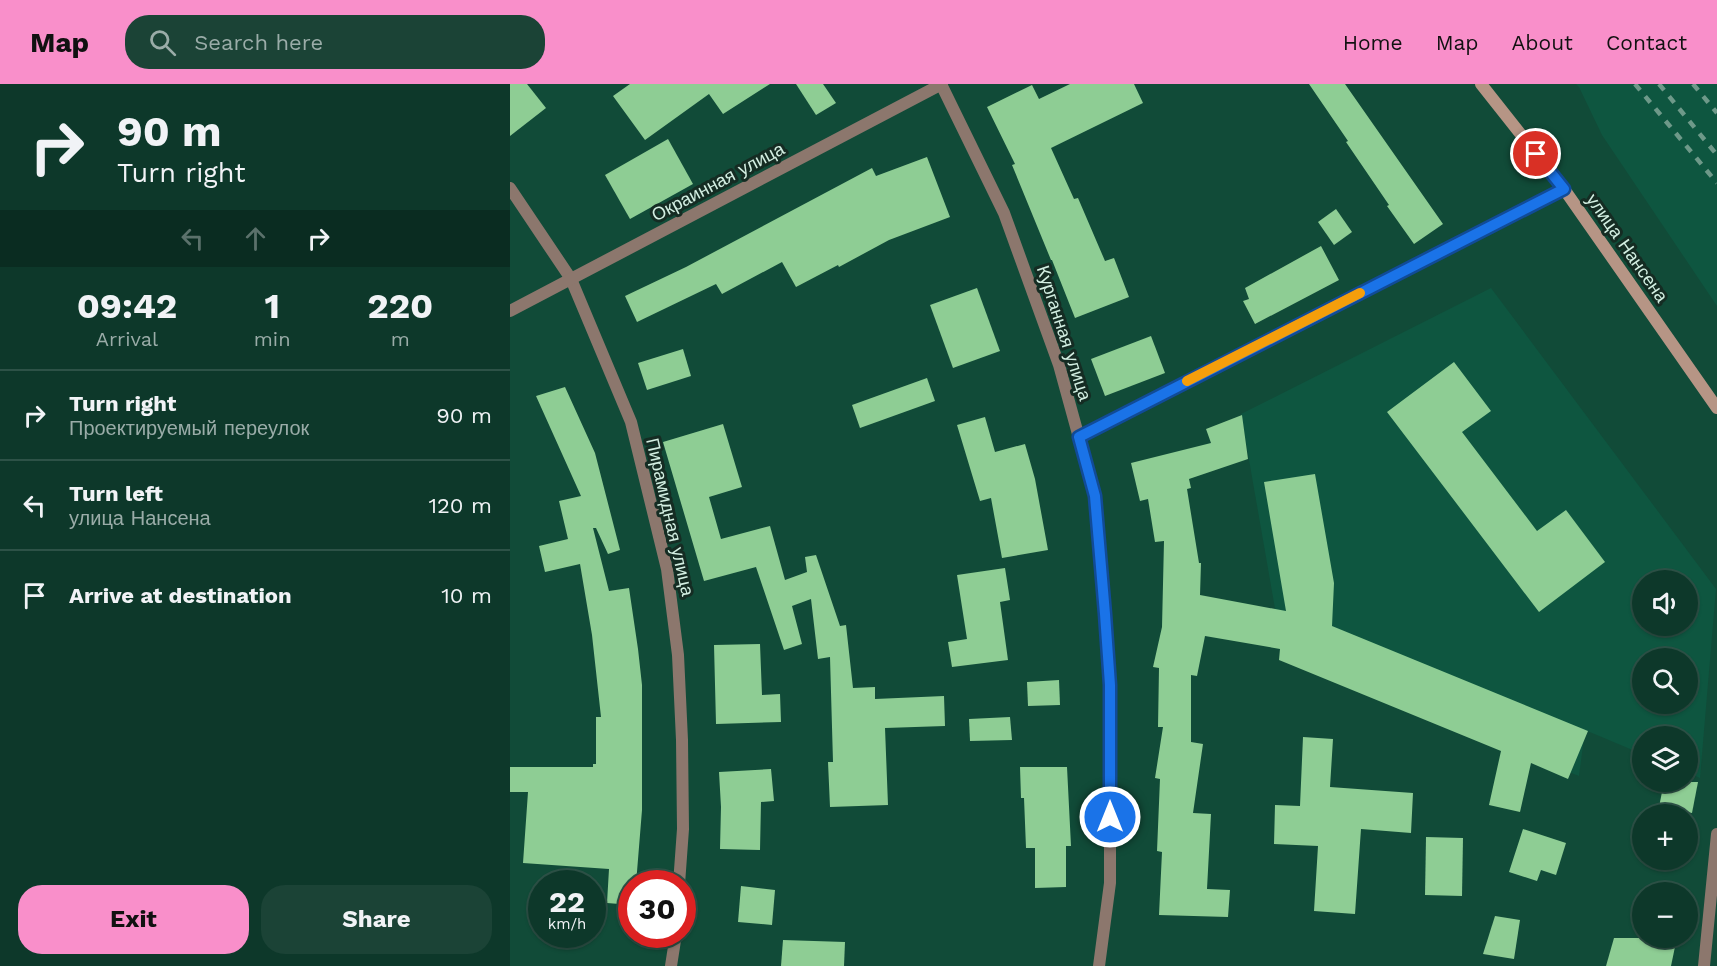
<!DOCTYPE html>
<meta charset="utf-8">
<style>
:root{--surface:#0d382a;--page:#1b4336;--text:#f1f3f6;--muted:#9aaca8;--line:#2d5247;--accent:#f98fca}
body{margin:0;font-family:"Work Sans",sans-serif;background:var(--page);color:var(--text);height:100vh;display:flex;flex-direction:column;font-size:22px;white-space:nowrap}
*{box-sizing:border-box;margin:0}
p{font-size:20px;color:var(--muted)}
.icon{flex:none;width:33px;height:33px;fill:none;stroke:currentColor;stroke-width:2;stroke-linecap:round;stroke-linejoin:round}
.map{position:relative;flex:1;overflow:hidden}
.details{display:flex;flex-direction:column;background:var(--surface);width:510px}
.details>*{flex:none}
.guide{background:#0d382a;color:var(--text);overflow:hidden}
.tools{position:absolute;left:1122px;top:486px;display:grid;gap:12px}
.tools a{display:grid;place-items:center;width:66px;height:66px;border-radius:50%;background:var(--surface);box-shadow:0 2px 4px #0004,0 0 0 2px var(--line);font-size:30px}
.speed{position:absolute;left:18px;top:786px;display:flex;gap:12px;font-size:30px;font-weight:700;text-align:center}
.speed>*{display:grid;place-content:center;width:78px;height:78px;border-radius:50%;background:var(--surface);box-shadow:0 2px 4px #0004,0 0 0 2px var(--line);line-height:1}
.speed small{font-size:15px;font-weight:400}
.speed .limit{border:9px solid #d22;background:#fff;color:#111}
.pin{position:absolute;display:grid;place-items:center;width:51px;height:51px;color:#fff;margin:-26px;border:3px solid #fff;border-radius:50%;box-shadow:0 2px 6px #0007}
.me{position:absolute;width:66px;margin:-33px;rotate:0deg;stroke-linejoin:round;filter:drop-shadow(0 0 4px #0008)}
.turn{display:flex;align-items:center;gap:21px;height:126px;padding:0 18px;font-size:27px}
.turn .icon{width:78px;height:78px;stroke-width:2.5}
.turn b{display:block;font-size:42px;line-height:51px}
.lanes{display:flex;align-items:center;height:57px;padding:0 18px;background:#0003;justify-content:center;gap:30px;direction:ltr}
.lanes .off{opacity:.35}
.eta{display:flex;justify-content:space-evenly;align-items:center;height:102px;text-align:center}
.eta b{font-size:36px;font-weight:700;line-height:42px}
.primary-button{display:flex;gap:12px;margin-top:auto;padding:12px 18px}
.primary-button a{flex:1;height:69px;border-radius:24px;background:var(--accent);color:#111;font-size:24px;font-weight:700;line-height:69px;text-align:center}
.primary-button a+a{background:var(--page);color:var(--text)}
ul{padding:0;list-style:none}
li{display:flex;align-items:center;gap:18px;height:90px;padding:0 18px;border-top:2px solid var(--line)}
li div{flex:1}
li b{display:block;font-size:22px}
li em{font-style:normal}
header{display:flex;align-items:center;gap:36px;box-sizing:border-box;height:84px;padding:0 30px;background:var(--accent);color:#111}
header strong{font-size:28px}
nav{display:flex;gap:33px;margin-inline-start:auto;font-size:21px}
.search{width:420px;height:54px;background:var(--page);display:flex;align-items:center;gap:15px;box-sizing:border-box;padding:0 21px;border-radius:24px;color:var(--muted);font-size:22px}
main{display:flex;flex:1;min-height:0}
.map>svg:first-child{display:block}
</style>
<header>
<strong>Map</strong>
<div class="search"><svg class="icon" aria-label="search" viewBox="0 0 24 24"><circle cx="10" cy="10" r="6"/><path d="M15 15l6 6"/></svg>Search here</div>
<nav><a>Home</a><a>Map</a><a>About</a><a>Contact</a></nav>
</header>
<main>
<section class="details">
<div class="guide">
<div class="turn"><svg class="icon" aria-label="right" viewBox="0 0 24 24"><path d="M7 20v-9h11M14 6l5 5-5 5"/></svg><div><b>90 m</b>Turn right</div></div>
<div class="lanes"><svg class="icon off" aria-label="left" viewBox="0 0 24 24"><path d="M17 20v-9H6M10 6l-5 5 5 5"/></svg><svg class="icon off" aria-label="ahead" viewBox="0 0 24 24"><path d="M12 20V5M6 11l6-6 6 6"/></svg><svg class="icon" aria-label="right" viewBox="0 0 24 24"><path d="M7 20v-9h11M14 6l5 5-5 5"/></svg></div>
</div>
<div class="eta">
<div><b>09:42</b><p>Arrival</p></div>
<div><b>1</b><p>min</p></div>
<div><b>220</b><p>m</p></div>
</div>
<ul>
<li><svg class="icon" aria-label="right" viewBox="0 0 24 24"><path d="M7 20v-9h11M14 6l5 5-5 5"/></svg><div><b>Turn right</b><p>Проектируемый переулок</p></div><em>90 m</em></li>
<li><svg class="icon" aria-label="left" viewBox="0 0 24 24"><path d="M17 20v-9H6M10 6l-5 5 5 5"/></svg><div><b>Turn left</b><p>улица Нансена</p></div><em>120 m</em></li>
<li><svg class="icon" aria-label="arrive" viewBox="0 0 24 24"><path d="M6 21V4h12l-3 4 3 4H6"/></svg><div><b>Arrive at destination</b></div><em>10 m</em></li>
</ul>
<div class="primary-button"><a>Exit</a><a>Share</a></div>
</section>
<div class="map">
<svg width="1207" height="882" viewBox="0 0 1207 882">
<rect width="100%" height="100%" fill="#114b38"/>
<g fill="#0e5640" fill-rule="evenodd">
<path d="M1066,0H1207V222L1092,51L1069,3Z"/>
<path d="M981,204L1206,505L1190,694L1178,689V652H1132V670L1075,646L1069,692L774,576L731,330ZM1132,496H1178V542H1132ZM1132,574H1178V620H1132Z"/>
</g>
<g fill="#8ecd94">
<path d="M0,0H17L36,24L0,52Z"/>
<path d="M120,0H260L213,30L199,10L135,56L103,12Z"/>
<path d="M286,0H313L326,19L306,31Z"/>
<path d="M560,0H624L633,19L541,64L564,115L568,114L595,177L604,174L619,213L565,234L542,176H541L502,81L505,80L477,23L522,1L529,15Z"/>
<path d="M799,0H835L933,140L904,160L877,122L879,121L836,58L838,57Z"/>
<path d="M158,55L183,100L120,135L95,91Z"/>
<path d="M417,73L440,133L379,156L329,183L328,181L286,203L272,178L212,210L206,200L127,238L115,212L176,183L362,84L366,92Z"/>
<path d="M826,125L842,148L824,161L808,138Z"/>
<path d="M811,162L829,196L745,240L733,217L739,215L735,204Z"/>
<path d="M467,204L490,267L443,284L420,221Z"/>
<path d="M641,252L655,289L595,312L581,275Z"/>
<path d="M173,265L181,292L137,306L128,279Z"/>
<path d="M944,278L981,327L952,348L1027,447L1056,426L1095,478L1029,528L877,328Z"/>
<path d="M417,294L425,317L350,344L342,321Z"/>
<path d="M55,303L85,369L110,466L98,470L86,444H83L99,507L119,504L128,565L132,601V726L126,800H122V821L97,819L99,785L13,779L18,708H0V683H83V680H86V633H91L82,551L70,480L35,488L29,462L58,455L49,417L71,412L26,312Z"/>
<path d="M732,331L738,375L679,395L681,404L677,405L689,479H691L690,511L776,527L754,398L805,390L824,499L822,542L1078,647L1058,695L1021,679L1010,728L979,721L991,667L769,576L770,565L695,552L687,592L681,591V658L693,660L683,729L701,730L697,805L720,806L718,833L649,831L652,768L647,767L650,695L645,694L653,643H648L649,584L643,583L652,543L654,457L645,458L638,415L630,417L621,379L701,359L696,345Z"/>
<path d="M475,333L485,368L515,360L525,395L538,466L492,474L481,414L470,417L447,341Z"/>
<path d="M213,340L232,403L199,413L211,455L260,442L275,496L297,488L295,473L306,471L330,542L336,541L343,604L365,603V615L434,612L435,642L375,644L378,721L320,723L318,678H323L320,573L308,575L301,515L282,522L292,560L274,566L246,483L194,497L153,358Z"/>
<path d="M495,484L500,516L490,518L498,576L442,583L438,558L457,555L447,491Z"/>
<path d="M250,560L252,611L270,610L271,638L206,640L204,561Z"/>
<path d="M549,596L550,621L518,622L517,598Z"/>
<path d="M500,633L502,656L460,657L459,635Z"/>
<path d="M793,653L823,655L820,703L903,709L901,749L851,745L845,830L804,827L808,762L764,760L765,721L790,722Z"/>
<path d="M510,683H557L561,762H556V803L525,804V764H516L514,714H511Z"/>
<path d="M261,685L264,717L251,718L250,766L210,765L211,723L209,688Z"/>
<path d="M1154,698H1188L1182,729L1149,723Z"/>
<path d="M1013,745L1056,759L1046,791L1031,786L1027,797L999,788Z"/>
<path d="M916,753L953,754L952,812L915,811Z"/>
<path d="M231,802L265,806L262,841L228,838Z"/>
<path d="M985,832L1010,836L1004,875L973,870Z"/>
<path d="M1104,854H1133L1166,858L1161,882H1096Z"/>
<path d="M273,856L335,858L334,882H271Z"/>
</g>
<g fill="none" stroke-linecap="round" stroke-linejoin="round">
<g stroke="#8c776d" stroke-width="12">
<path d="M431,0L494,129L549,281L585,412L600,601V799L589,882"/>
<path d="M0,104L61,195L121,338L157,485L168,571L172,656L173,745L169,800"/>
<path d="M0,227L432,0"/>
<path d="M569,353L1054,105"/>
<path d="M161,882L166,850"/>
<path d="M1194,882L1207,750"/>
</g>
<path stroke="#b69585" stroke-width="12" d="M971,0L1054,105L1207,324"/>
<g stroke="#6e9989" stroke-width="4.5" stroke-dasharray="8 8" stroke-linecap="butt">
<path d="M1125,0L1207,99"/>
<path d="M1149,0L1207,71"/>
<path d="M1183,0L1207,29"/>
</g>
</g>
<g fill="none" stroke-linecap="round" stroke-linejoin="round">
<g stroke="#114b97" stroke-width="15">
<path id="route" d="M600,733V601L595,530L585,412L569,353L1054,105L1026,70"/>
</g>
<use href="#route" stroke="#1a73e8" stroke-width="10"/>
<path stroke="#f59e0b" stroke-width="10" d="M677,297L850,209"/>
</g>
<g text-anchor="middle" stroke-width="6" stroke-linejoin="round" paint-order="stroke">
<g font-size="18" fill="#d3efe2" stroke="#152c23">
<text transform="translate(208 98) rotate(-28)" y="6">Окраинная улица</text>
<text transform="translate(1117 164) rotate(55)" y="6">улица Нансена</text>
<text transform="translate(554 249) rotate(72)" y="6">Курганная улица</text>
<text transform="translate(160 433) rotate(77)" y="6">Пирамидная улица</text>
</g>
</g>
</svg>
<div class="tools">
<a><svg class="icon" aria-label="sound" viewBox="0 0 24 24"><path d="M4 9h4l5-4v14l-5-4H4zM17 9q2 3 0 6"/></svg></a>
<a><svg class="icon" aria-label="search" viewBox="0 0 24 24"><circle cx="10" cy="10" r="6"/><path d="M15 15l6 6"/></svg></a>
<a><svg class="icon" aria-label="layers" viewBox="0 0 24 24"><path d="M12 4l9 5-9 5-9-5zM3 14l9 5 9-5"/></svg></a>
<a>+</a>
<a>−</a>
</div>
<div class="speed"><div>22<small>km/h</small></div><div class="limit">30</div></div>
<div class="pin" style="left:1026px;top:70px;background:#d93025"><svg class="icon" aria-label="arrive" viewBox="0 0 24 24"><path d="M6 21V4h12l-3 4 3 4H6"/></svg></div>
<svg class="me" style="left:600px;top:733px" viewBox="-20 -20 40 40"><circle r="17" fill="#1a73e8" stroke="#fff" stroke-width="3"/><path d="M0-11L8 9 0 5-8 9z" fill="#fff"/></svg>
</div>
</main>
